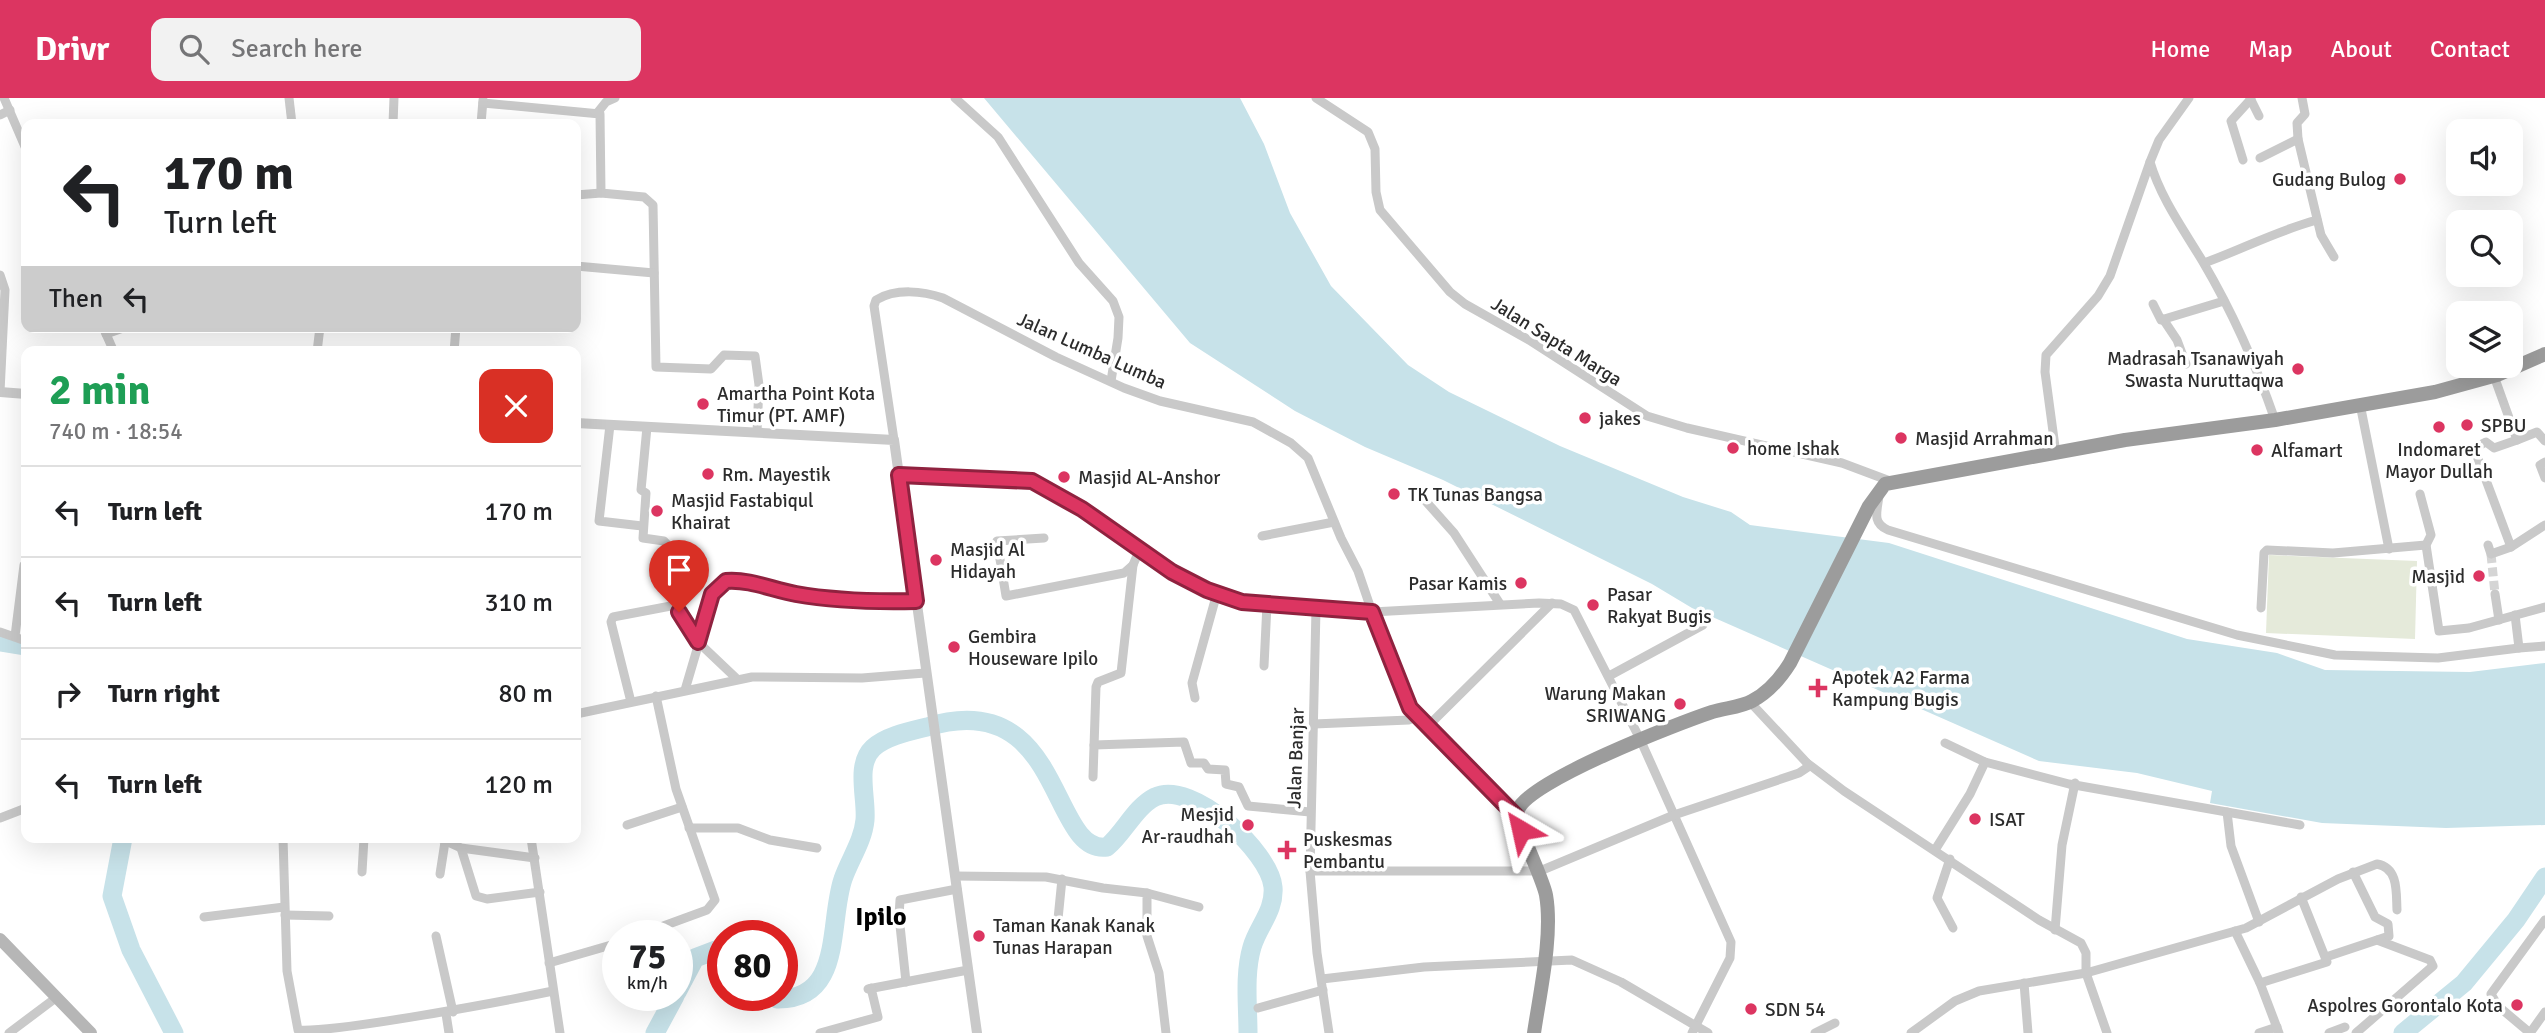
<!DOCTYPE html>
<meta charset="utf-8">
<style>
:root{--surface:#fff;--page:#f2f2f2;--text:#202124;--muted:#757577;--line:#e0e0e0;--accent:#dc3561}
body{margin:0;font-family:Signika,sans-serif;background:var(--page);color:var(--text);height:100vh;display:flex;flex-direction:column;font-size:26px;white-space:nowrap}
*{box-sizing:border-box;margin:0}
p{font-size:23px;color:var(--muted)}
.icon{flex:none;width:38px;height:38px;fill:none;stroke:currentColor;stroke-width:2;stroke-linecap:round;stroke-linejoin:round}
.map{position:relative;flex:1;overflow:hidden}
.details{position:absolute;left:21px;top:248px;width:560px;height:497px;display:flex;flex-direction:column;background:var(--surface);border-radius:14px;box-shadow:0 7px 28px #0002}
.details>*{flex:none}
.hud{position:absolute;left:21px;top:21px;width:560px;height:214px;border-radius:14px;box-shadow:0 7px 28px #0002;background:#fff;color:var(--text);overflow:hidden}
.fabs{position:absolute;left:2446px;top:21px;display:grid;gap:14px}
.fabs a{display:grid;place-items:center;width:77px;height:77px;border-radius:14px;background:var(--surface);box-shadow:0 7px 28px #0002;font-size:35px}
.speed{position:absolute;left:602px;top:822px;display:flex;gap:14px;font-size:35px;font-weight:700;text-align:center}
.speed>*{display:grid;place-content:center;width:91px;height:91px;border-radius:50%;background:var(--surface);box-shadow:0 7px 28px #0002;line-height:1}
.speed small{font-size:18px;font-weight:400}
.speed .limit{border:10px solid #d22;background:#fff;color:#111}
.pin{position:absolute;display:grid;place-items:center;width:60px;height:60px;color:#fff;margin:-72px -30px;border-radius:50% 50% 50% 0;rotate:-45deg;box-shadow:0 0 7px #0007}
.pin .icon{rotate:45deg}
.me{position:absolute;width:77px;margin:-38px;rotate:324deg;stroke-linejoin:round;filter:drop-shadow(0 0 5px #0008)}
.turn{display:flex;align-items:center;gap:24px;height:147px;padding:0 28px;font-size:32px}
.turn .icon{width:91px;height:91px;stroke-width:2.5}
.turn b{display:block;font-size:49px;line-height:60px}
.then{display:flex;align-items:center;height:66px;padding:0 28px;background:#0003;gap:14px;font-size:26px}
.round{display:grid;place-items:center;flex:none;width:74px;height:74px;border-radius:14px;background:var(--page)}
.headline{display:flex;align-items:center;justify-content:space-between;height:119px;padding:0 28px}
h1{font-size:42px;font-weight:800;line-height:52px;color:#1e9e55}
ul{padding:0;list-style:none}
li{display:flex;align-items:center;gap:21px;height:91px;padding:0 28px;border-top:2px solid var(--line)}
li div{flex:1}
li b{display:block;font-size:26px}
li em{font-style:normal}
header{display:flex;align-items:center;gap:42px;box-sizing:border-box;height:98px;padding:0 35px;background:var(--accent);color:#fff}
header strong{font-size:33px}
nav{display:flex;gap:38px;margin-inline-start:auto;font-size:24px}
.search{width:490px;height:63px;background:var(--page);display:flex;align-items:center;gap:18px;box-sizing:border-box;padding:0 24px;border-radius:14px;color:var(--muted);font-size:26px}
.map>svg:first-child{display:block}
</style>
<header>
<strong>Drivr</strong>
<div class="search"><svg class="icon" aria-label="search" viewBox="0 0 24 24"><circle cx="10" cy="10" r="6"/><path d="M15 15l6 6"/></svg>Search here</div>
<nav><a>Home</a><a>Map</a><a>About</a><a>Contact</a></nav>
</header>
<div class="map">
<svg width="2545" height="935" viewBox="0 0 2545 935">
<rect width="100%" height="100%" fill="#fff"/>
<path fill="#e5eada" d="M2269,457L2417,463L2415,541L2266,535Z"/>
<path fill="#c7e2e9" d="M984,0H1240L1264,46L1290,115L1331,188L1408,267L1449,294L1560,348L1683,399L1731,414L1750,427L1889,445L2187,541L2277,555L2325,572L2470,574L2545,565V727L2446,730L2322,725L2210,705L2212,693L2137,675L2039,663L1692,510L1652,486L1443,382L1365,349L1295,313L1190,245Z"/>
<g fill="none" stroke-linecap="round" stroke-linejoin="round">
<g stroke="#c7e2e9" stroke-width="19">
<path d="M0,544L26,548"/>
<path d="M123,740L112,798L131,852L174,935"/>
<path d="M677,894L695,860L716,852L723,856"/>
<path d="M773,898L777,901C844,902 828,825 843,781C850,761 863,743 865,722C867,700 855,667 873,650C886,638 911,633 927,629C1064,587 1049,757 1107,749C1124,735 1135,709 1155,699C1192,681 1270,754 1273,789C1275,813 1258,828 1252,849C1244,876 1248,908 1248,935"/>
<path d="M655,935L675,898"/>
<path d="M2403,935L2464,885L2516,822L2545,779"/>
</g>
<path stroke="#d5d5d5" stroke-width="9" stroke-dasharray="9 4.5" stroke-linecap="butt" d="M2491,456L2495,496"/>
<g stroke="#c9c9c9" stroke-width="9">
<path d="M4,0L26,51"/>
<path d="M289,0L292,26"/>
<path d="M955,0L998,39L1079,165L1113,203L1119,219L1118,240L1111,283"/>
<path d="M1316,0L1368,34L1375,51L1376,94L1380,112L1450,194L1465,206L1529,242L1647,318L1687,330L1842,365L1890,383"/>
<path d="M2189,0L2159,42L2150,64C2161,101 2184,132 2203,164C2233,215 2256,267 2275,322"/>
<path d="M2250,0L2259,18"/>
<path d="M483,5L600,16L601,95L644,99L653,107L656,269L711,271L724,257L755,258L759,287L757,334"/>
<path d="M598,14L606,4L615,0"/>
<path d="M0,17L10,12"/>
<path d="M393,26L394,0"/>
<path d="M481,26L483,2"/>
<path d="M2298,41L2297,25L2305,16L2302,0"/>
<path d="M2260,60L2298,41L2321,137L2334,159"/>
<path d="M2243,62L2231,23L2251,1"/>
<path d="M576,97L601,95"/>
<path d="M2204,165C2243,151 2276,133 2317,122"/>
<path d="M576,168L654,175"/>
<path d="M0,177L5,192L0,294"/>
<path d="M2153,206L2161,222L2224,203"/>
<path d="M2163,221L2177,242L2186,266"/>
<path d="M103,229L114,254"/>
<path d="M106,236L126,229"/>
<path d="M317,254L320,229"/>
<path d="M454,254L456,229"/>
<path d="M2494,278L2517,342L2537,334L2545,343"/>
<path d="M2360,306L2389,451"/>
<path d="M610,327L599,423L642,428"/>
<path d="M647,329L641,392L646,395L643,440L664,443L675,455L676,507L698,544L737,581"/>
<path d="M894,342L874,208L876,202C896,190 923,193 943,200L1056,259L1124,290L1160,303L1253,324L1291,345L1308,360L1341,440L1358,473L1372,514L1539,505L1561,506L1574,512L1640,641L1731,844L1730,860L1692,935"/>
<path d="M2056,356L2045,274L2046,257L2098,198L2110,178L2150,64"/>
<path d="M2545,364L2540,367L2545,380"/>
<path d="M899,377L1032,383L1082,411L1172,474L1207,492L1242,504L1372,514L1410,610L1517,719"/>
<path d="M2420,396L2431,437L2426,447L2439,533L2469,530L2545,509"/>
<path d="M1879,398C1877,414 1872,425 1888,432L2237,537L2335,557L2438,560L2519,550"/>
<path d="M1422,399L1454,435L1500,506"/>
<path d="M1262,438L1334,424"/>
<path d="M1044,440L997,443L1006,498L1124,475L1133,467L1139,453"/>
<path d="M2488,447L2491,456L2511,449L2545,427"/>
<path d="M2511,449L2474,350L2486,344L2494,350L2517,342"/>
<path d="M2495,496L2499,522"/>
<path d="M2261,510L2264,455L2267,452L2333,455L2426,447"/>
<path d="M1316,511L1310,773L1317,855L1329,935"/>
<path d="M2515,517L2519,550L2545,548"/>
<path d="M0,534L26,543"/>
<path d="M15,538L24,467"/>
<path d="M1264,568L1267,506"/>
<path d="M1609,578L1703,527"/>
<path d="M685,592L713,497L726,483C750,480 773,492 796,496C836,503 875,504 916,503"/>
<path d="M1195,600L1192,585L1217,495"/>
<path d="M631,604L611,524L613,519L676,507"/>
<path d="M1750,604L1807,665L1844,693L2039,822L2081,845L2086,855V875L2107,935"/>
<path d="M576,616L752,579L862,580L925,575"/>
<path d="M1314,626L1409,622L1417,618"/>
<path d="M1428,628L1552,505"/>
<path d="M1945,645L1985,664L2069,686L2300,727"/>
<path d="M1094,647L1184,644L1191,665H1204L1208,671L1225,672L1226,686L1239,689L1248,708L1310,714"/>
<path d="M1093,679L1096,589L1098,584L1121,575L1133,467"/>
<path d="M2227,714L2231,748L2259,824"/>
<path d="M0,720L26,710"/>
<path d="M627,727L682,709"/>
<path d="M689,730H738L770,742L817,750"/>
<path d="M283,740L287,873L298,932C336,935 505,903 553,893"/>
<path d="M439,740L461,750L535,760"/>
<path d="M531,740L560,935"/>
<path d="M461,750L476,798L487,801L540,794"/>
<path d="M1935,752L1970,696L1985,664"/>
<path d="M1950,761L1937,800L1953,830"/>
<path d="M1310,773H1540L1674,717L1799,675L1808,669L1807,665"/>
<path d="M362,774L364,740"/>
<path d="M440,776L445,744"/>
<path d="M955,778L1046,779L1103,790L1147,795V838L1159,875L1166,935"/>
<path d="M1147,795L1199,809"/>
<path d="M285,817L329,818"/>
<path d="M204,819L284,809"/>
<path d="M1058,821L1062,781"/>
<path d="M2545,822L2491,896L2498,908L2530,935L2545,914"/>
<path d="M2055,832L2062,747L2075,685"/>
<path d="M2235,833L2260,885L2279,935"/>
<path d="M436,838L453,914"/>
<path d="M636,838L707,812L715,802L676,691L656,598"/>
<path d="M2326,859L2389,838L2388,826L2375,819L2353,774"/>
<path d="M549,865L618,845"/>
<path d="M1322,881L1424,869L1572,862L1621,884L1708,935"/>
<path d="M906,884L899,818L900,802L957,791"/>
<path d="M2024,885L2028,935"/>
<path d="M2260,885L2327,864L2301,799"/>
<path d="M868,891L968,872"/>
<path d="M1258,910L1323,892"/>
<path d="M446,916L449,935"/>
<path d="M9,935L57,899"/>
<path d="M820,935L878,919L871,890"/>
<path d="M1815,935L1835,925"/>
<path d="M1911,935L1955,903L1979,893L2086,875L2246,830L2338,781L2377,766C2399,770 2396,795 2397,812"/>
<path d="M2259,935L2277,929"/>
<path d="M2329,935L2345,929"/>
<path d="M2356,935L2433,868L2430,862L2377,842"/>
</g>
<g stroke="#c9c9c9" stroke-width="10">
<path d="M0,294L26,296"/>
<path d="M576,325L894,342L977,935"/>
</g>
<path stroke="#b6b6b6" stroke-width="12" d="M0,841L91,935"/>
<path stroke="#9c9c9c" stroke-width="14" d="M1534,935C1540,894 1553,837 1546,797C1542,777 1514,725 1518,712C1528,683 1679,625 1712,614C1725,610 1741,609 1752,603C1769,594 1780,581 1790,565L1869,408L1885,386L2125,342L2275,322L2435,294L2497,277L2545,256"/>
</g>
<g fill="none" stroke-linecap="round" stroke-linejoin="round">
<g stroke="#8f223f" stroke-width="18">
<path id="route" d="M679,514L698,544L712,496L726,483C750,481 773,492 796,496C836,503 875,504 916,503L899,377L1032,383L1082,411L1172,474L1207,492L1242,504L1372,514L1410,610L1517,719L1521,732"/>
</g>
<use href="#route" stroke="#dc3561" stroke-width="12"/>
</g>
<g fill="#dc3561" stroke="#fff" stroke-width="2.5">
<circle cx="2400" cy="81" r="7"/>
<circle cx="2298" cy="271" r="7"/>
<circle cx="703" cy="306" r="7"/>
<circle cx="1585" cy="320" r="7"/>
<circle cx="2467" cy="327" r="7"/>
<circle cx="2439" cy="329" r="7"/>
<circle cx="1901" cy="340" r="7"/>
<circle cx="1733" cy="350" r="7"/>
<circle cx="2257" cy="352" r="7"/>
<circle cx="708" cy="376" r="7"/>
<circle cx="1064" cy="379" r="7"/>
<circle cx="1394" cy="396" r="7"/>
<circle cx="657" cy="413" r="7"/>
<circle cx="936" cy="462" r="7"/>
<circle cx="2479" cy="478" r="7"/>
<circle cx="1521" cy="485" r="7"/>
<circle cx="1593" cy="507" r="7"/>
<circle cx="954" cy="549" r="7"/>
<path d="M1814.5 579.5h7v7h7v7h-7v7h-7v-7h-7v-7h7z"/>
<circle cx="1680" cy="606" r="7"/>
<circle cx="1975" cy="721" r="7"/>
<circle cx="1248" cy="727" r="7"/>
<path d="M1283.5 741.5h7v7h7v7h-7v7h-7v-7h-7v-7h7z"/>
<circle cx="979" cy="838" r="7"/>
<circle cx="2517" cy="907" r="7"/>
<circle cx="1751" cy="911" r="7"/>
</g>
<g text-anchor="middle" stroke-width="7" stroke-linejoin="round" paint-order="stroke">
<g font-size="19" fill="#2c2c2c" stroke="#fff" text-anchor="start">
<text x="2386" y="88" text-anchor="end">Gudang Bulog</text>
<text x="2284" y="267" text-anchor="end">Madrasah Tsanawiyah<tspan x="2284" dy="22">Swasta Nuruttaqwa</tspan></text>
<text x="717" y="302">Amartha Point Kota<tspan x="717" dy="22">Timur (PT. AMF)</tspan></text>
<text x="1599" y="327">jakes</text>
<text x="2481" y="334">SPBU</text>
<text x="1915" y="347">Masjid Arrahman</text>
<text x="1747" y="357">home Ishak</text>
<text x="2439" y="358" text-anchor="middle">Indomaret<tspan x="2439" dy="22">Mayor Dullah</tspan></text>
<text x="2271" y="359">Alfamart</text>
<text x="722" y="383">Rm. Mayestik</text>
<text x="1078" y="386">Masjid AL-Anshor</text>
<text x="1408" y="403">TK Tunas Bangsa</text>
<text x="671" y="409">Masjid Fastabiqul<tspan x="671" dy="22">Khairat</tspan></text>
<text x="950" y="458">Masjid Al<tspan x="950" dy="22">Hidayah</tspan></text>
<text x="2465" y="485" text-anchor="end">Masjid</text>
<text x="1507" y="492" text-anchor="end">Pasar Kamis</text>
<text x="1607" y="503">Pasar<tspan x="1607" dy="22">Rakyat Bugis</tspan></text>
<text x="968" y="545">Gembira<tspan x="968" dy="22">Houseware Ipilo</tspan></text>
<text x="1832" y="586">Apotek A2 Farma<tspan x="1832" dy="22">Kampung Bugis</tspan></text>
<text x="1666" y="602" text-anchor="end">Warung Makan<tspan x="1666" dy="22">SRIWANG</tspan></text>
<text x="1234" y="723" text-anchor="end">Mesjid<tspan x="1234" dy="22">Ar-raudhah</tspan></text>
<text x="1989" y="728">ISAT</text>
<text x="1303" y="748">Puskesmas<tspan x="1303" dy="22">Pembantu</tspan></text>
<text x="993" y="834">Taman Kanak Kanak<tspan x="993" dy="22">Tunas Harapan</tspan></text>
<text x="2503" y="914" text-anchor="end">Aspolres Gorontalo Kota</text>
<text x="1765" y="918">SDN 54</text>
</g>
<g font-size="19" fill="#2c2c2c" stroke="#fff">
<text transform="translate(1557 243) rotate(32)" y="7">Jalan Sapta Marga</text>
<text transform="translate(1092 252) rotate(24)" y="7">Jalan Lumba Lumba</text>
<text transform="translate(1295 660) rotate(-88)" y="7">Jalan Banjar</text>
</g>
<g font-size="26" font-weight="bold" fill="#000" stroke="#fff">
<text x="881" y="827">Ipilo</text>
</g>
</g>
</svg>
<div class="fabs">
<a><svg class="icon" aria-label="sound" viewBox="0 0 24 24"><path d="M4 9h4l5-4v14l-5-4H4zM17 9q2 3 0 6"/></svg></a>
<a><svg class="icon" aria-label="search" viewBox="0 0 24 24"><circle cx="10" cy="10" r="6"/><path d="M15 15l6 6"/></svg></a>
<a><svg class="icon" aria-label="layers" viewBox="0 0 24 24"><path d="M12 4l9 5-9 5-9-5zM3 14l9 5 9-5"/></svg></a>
</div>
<div class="speed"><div>75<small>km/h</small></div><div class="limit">80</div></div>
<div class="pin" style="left:679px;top:514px;background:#d93025"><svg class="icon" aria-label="arrive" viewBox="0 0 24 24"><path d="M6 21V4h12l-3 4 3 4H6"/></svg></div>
<svg class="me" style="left:1521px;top:732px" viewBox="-20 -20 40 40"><path d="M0-17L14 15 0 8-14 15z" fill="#dc3561" stroke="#fff" stroke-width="4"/></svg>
<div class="hud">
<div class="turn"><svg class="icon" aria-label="left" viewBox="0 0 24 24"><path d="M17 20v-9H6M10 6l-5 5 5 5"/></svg><div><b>170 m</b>Turn left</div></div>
<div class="then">Then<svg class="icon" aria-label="left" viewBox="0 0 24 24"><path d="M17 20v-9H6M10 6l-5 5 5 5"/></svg></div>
</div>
<section class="details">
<div class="headline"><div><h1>2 min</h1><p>740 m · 18:54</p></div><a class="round" style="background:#d93025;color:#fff"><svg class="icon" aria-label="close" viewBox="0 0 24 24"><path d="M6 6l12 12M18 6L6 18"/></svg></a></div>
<ul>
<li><svg class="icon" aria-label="left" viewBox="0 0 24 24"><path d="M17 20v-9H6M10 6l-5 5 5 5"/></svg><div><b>Turn left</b></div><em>170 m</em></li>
<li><svg class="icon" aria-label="left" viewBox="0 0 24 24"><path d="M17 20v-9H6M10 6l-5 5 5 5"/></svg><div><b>Turn left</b></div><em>310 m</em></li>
<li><svg class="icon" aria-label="right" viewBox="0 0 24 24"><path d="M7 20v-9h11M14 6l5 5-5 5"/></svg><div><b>Turn right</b></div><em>80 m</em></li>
<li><svg class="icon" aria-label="left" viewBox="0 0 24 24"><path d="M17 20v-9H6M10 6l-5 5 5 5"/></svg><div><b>Turn left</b></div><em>120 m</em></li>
</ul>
</section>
</div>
